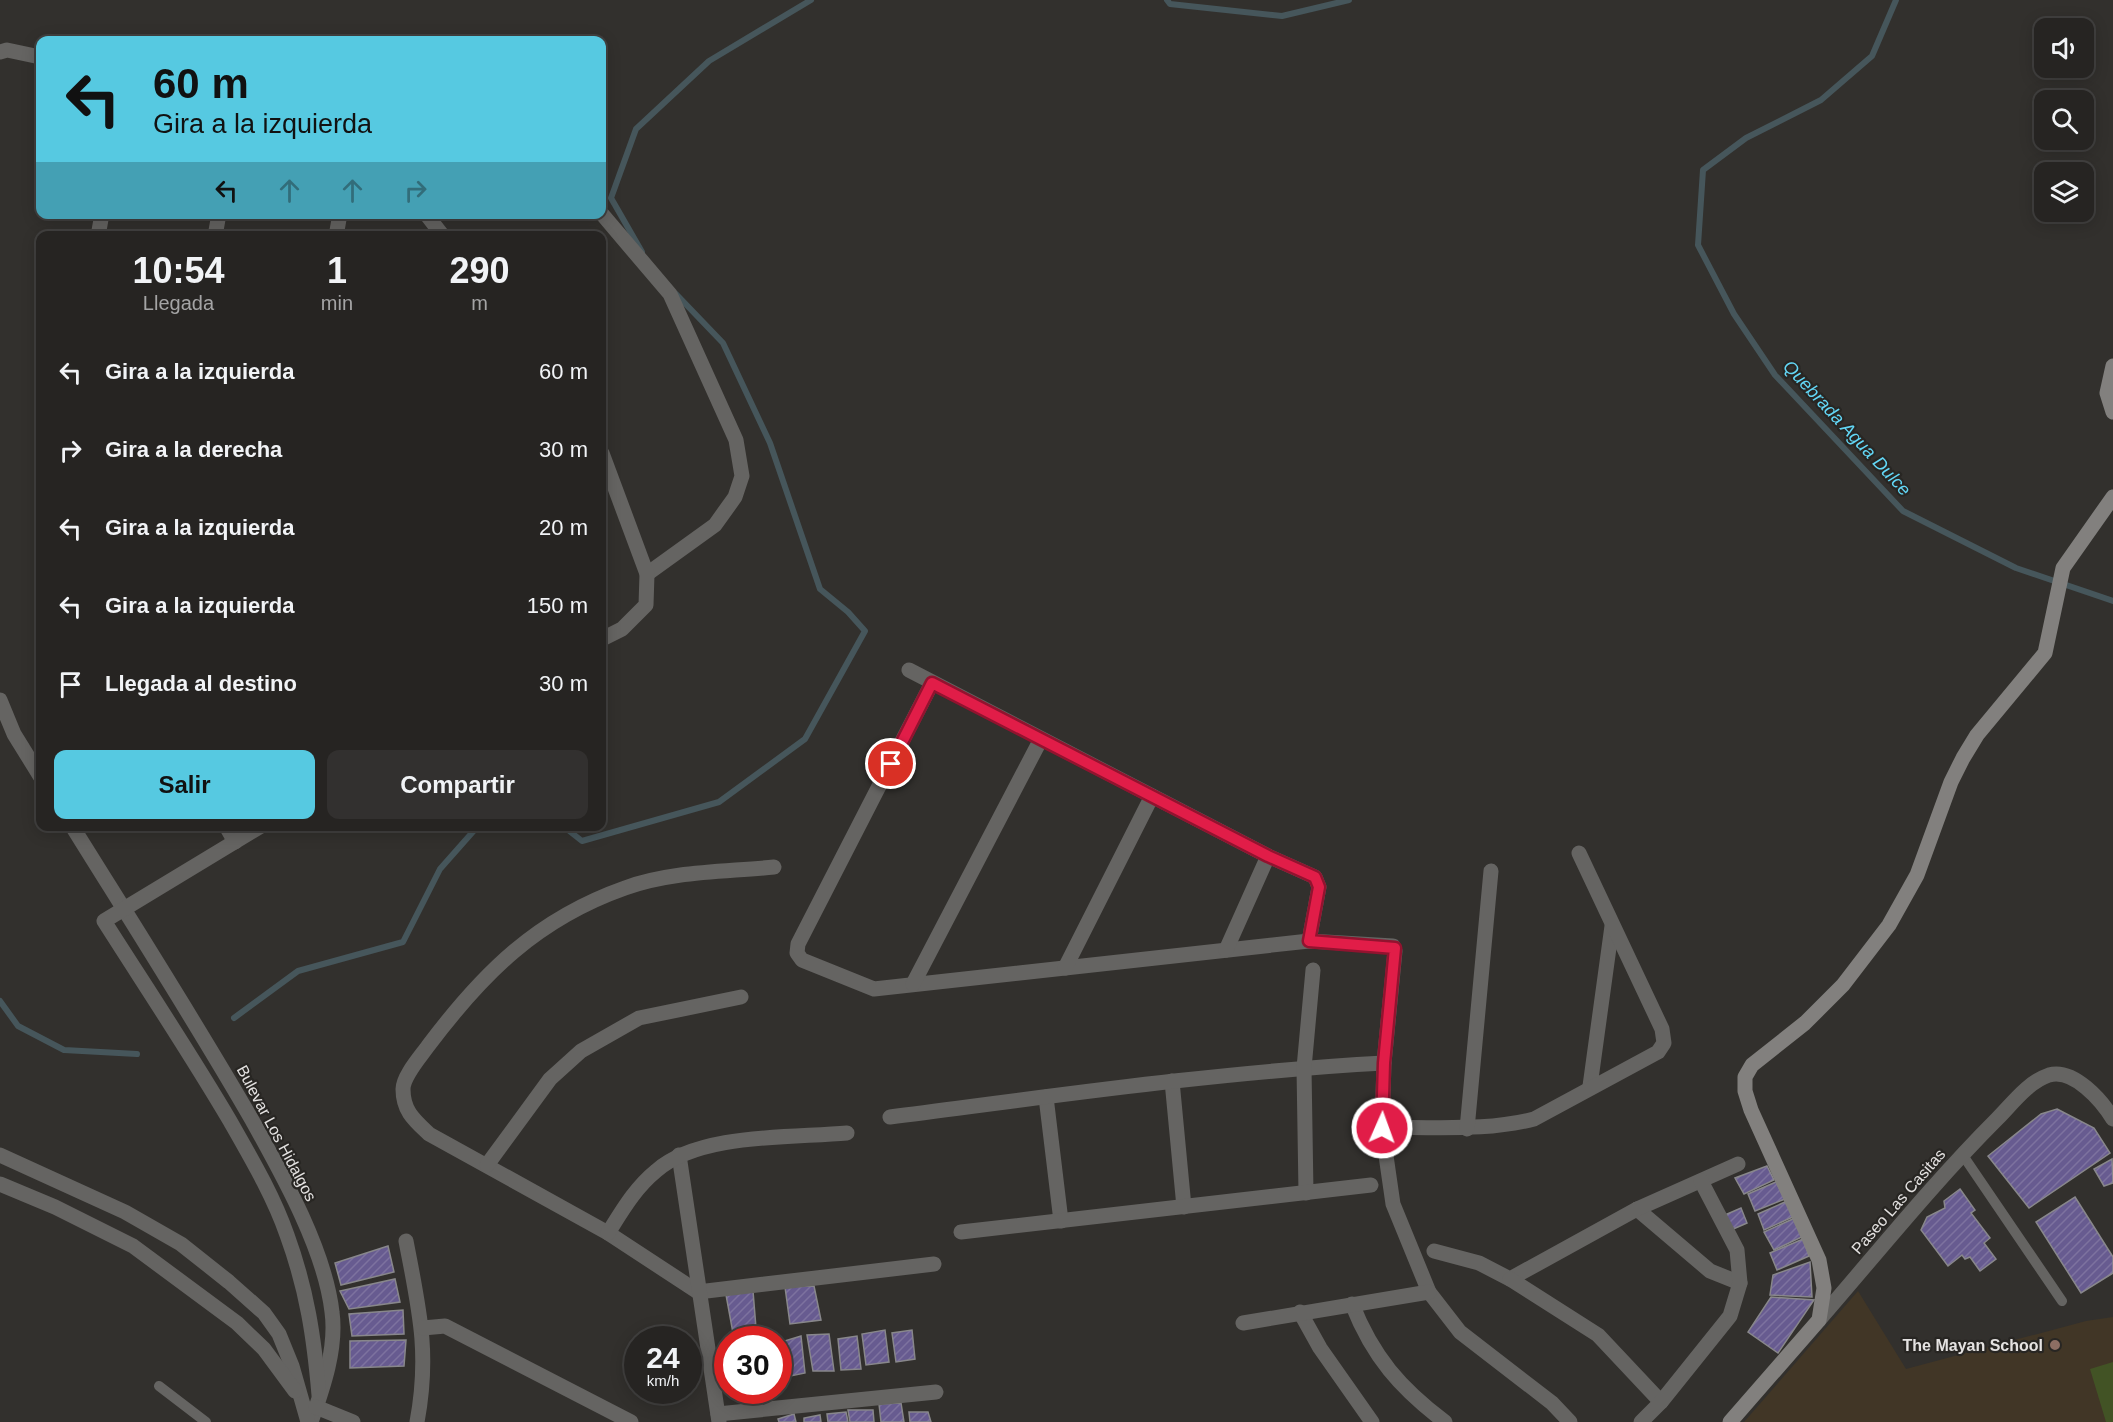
<!DOCTYPE html>
<html lang="es">
<style>
:root{--surface:#262422;--page:#32302f;--text:#f1f3f6;--muted:#a4a4a5;--line:#424140;--accent:#56c9e1}
body{margin:0;font-family:Arial,sans-serif;background:var(--page);color:var(--text);height:100vh;display:flex;flex-direction:column;font-size:22px;white-space:nowrap}
*{box-sizing:border-box;margin:0}
p{font-size:20px;color:var(--muted)}
.icon{flex:none;width:33px;height:33px;fill:none;stroke:currentColor;stroke-width:2;stroke-linecap:round;stroke-linejoin:round}
.map{position:relative;flex:1;overflow:hidden}
.panel{position:absolute;left:36px;top:231px;width:570px;height:600px;display:flex;flex-direction:column;background:var(--surface);border-radius:12px;box-shadow:0 3px 15px #0003,0 0 0 2px var(--line)}
.panel>*{flex:none}
.banner{position:absolute;left:36px;top:36px;width:570px;height:183px;border-radius:12px;box-shadow:0 3px 15px #0003,0 0 0 2px var(--line);background:#56c9e1;color:#111;overflow:hidden}
.controls{position:absolute;left:2034px;top:18px;display:grid;gap:12px}
.controls a{display:grid;place-items:center;width:60px;height:60px;border-radius:12px;background:var(--surface);box-shadow:0 3px 15px #0003,0 0 0 2px var(--line);font-size:30px}
.speed{position:absolute;left:624px;top:1326px;display:flex;gap:12px;font-size:30px;font-weight:700;text-align:center}
.speed>*{display:grid;place-content:center;width:78px;height:78px;border-radius:50%;background:var(--surface);box-shadow:0 3px 15px #0003,0 0 0 2px var(--line);line-height:1}
.speed small{font-size:15px;font-weight:400}
.speed .limit{border:9px solid #d22;background:#fff;color:#111}
.pin{position:absolute;display:grid;place-items:center;width:51px;height:51px;color:#fff;margin:-26px;border:3px solid #fff;border-radius:50%;box-shadow:0 2px 6px #0007}
.me{position:absolute;width:66px;margin:-33px;rotate:2deg;stroke-linejoin:round;filter:drop-shadow(0 0 4px #0008)}
.turn{display:flex;align-items:center;gap:21px;height:126px;padding:0 18px;font-size:27px}
.turn .icon{width:78px;height:78px;stroke-width:2.5}
.turn b{display:block;font-size:42px;line-height:51px}
.lanes{display:flex;align-items:center;height:57px;padding:0 18px;background:#0003;justify-content:center;gap:30px;direction:ltr}
.lanes .off{opacity:.35}
.eta{display:flex;justify-content:space-evenly;align-items:center;height:102px;text-align:center}
.eta b{font-size:36px;font-weight:700;line-height:42px}
.cta{display:flex;gap:12px;margin-top:auto;padding:12px 18px}
.cta a{flex:1;height:69px;border-radius:12px;background:var(--accent);color:#111;font-size:24px;font-weight:700;line-height:69px;text-align:center}
.cta a+a{background:var(--page);color:var(--text)}
ul{padding:0;list-style:none}
li{display:flex;align-items:center;gap:18px;height:78px;padding:0 18px}
li div{flex:1}
li b{display:block;font-size:22px}
li em{font-style:normal}
.map>svg:first-child{display:block}
</style>
<div class="map">
<svg width="2113" height="1422" viewBox="0 0 2113 1422">
<defs>
<pattern id="building-hatch" width="6" height="6" patternUnits="userSpaceOnUse" patternTransform="scale(1.5)"><rect width="6" height="6" fill="#675b90"/><path d="M-1 1l2-2M0 6l6-6M5 7l2-2" fill="none" stroke="#7d729f"/></pattern>
</defs>
<rect width="100%" height="100%" fill="#32302d"/>
<path fill="#413626" d="M1858,1291L1906,1369L2086,1321L2113,1317V1422H1744Z"/>
<path fill="#425325" d="M2113,1362V1422H2106L2090,1369Z"/>
<g fill="none" stroke-linecap="round" stroke-linejoin="round">
<g stroke="#46565b" stroke-width="6">
<path d="M1167,0L1170,4L1282,16L1349,0"/>
<path d="M1896,0L1872,56L1821,100L1746,138L1703,170L1698,245L1734,314L1775,375L1903,511L2016,568L2113,601"/>
<path d="M642,252L611,198L636,129L709,61L811,0"/>
<path d="M563,826L582,841L719,802L805,739L865,631L848,612L820,589L770,443L723,343L676,294"/>
<path d="M0,1001L18,1026L64,1050L137,1054"/>
<path d="M234,1018L298,971L403,942L440,869L478,826"/>
</g>
</g>
<g fill="url(#building-hatch)" stroke="#88878b" stroke-width="1.5">
<path d="M2057,1109L2094,1128L2110,1153L2029,1208L1988,1156L2041,1114Z"/>
<path d="M2112,1159L2113,1183L2104,1186L2094,1169Z"/>
<path d="M1767,1166L1774,1180L1744,1194L1735,1178Z"/>
<path d="M1776,1182L1785,1199L1755,1211L1748,1194Z"/>
<path d="M1960,1189L1975,1210L1971,1213L1990,1238L1984,1243L1996,1259L1980,1271L1970,1257L1965,1259L1962,1255L1948,1266L1921,1230L1927,1217L1945,1208L1944,1201Z"/>
<path d="M2075,1197L2113,1257V1273L2081,1293L2036,1222Z"/>
<path d="M1785,1202L1795,1216L1764,1230L1758,1214Z"/>
<path d="M1741,1208L1747,1223L1731,1230L1725,1215Z"/>
<path d="M1795,1218L1806,1235L1774,1250L1764,1232Z"/>
<path d="M1803,1239L1809,1256L1777,1270L1770,1253Z"/>
<path d="M388,1246L394,1272L341,1285L335,1263Z"/>
<path d="M1810,1262L1812,1297L1770,1295L1773,1275Z"/>
<path d="M395,1279L400,1302L349,1309L340,1291Z"/>
<path d="M814,1286L821,1320L790,1324L785,1287Z"/>
<path d="M753,1291L756,1328L733,1333L726,1295Z"/>
<path d="M1771,1297L1814,1300L1778,1353L1748,1332Z"/>
<path d="M403,1310L404,1334L352,1336L349,1314Z"/>
<path d="M885,1330L889,1362L866,1365L862,1334Z"/>
<path d="M912,1330L915,1359L896,1362L892,1333Z"/>
<path d="M829,1334L834,1371H813L807,1335Z"/>
<path d="M801,1336L805,1373L786,1377L778,1355V1343Z"/>
<path d="M857,1336L861,1369L841,1370L838,1339Z"/>
<path d="M406,1340L404,1366L350,1368V1341Z"/>
<path d="M901,1403L904,1422H881L879,1404Z"/>
<path d="M848,1410H873L874,1422H850Z"/>
<path d="M846,1412L848,1422H828L827,1414Z"/>
<path d="M909,1412H928L931,1422H910Z"/>
<path d="M794,1414L796,1422H779L778,1419Z"/>
<path d="M820,1415L821,1422H804V1418Z"/>
</g>
<g fill="none" stroke-linecap="round" stroke-linejoin="round">
<g stroke="#656462" stroke-width="10">
<path d="M1962,1154L2062,1301"/>
<path d="M159,1386L206,1422"/>
</g>
<g stroke="#656462" stroke-width="15">
<path d="M0,52L7,50L40,57"/>
<path d="M426,214L443,236"/>
<path d="M602,214L670,294L736,440L742,476L735,497L715,525L647,574"/>
<path d="M98,236L102,214"/>
<path d="M215,236L219,214"/>
<path d="M336,236L340,214"/>
<path d="M602,453L647,574L646,605L622,629L602,639"/>
<path d="M909,670L1268,856L1315,877L1319,887L1309,941"/>
<path d="M932,683L798,944L797,953L802,960L874,989L1309,941L1393,946L1395,951L1384,1063L1382,1128L1393,1204L1429,1292L1460,1332L1552,1403L1570,1422"/>
<path d="M0,700L14,734L40,776"/>
<path d="M72,826C133,924 195,1021 252,1120C282,1174 325,1250 332,1312C337,1348 323,1388 311,1422"/>
<path d="M226,826L235,842"/>
<path d="M261,826L104,921C146,987 190,1053 230,1121C251,1158 273,1195 287,1235C307,1290 314,1337 319,1395"/>
<path d="M774,867C726,872 671,871 625,888C537,919 483,973 428,1046C421,1056 403,1076 403,1089C403,1111 414,1120 429,1134L608,1233L698,1292L934,1264"/>
<path d="M1226,950L1268,856"/>
<path d="M1065,968L1152,796"/>
<path d="M913,984L1041,739"/>
<path d="M1172,1081L1184,1207"/>
<path d="M1590,1086L1612,926"/>
<path d="M1046,1097L1061,1221"/>
<path d="M890,1117C1054,1096 1218,1072 1384,1063"/>
<path d="M1382,1128C1433,1126 1483,1132 1534,1119L1658,1052L1664,1043L1662,1029L1579,853"/>
<path d="M1467,1129L1491,871"/>
<path d="M0,1155L125,1212L181,1244L229,1282L264,1313L279,1334L292,1366L308,1422"/>
<path d="M679,1155L719,1422"/>
<path d="M487,1165L550,1079L581,1051L639,1018L741,997"/>
<path d="M0,1184L55,1207L133,1246L237,1323L264,1349L295,1391"/>
<path d="M1306,1193L1304,1068L1313,970"/>
<path d="M1637,1209L1710,1271L1740,1283"/>
<path d="M961,1232L1371,1185"/>
<path d="M608,1233C622,1211 635,1188 656,1171C699,1133 791,1138 847,1133"/>
<path d="M406,1241C419,1309 430,1353 417,1422"/>
<path d="M1434,1251L1479,1263L1510,1279L1637,1209L1738,1164"/>
<path d="M1510,1279L1598,1335L1661,1402"/>
<path d="M1352,1304C1373,1357 1400,1388 1445,1422"/>
<path d="M1300,1312L1320,1348L1372,1422"/>
<path d="M1819,1320C1878,1252 1934,1182 1997,1119C2012,1104 2028,1082 2049,1075C2074,1068 2102,1101 2113,1119"/>
<path d="M1243,1323L1429,1292"/>
<path d="M423,1328L445,1326L631,1422"/>
<path d="M316,1407L353,1422"/>
<path d="M718,1414L936,1392"/>
<path d="M1641,1422L1661,1402L1730,1316L1740,1283L1737,1250L1701,1181"/>
</g>
<g stroke="#82807e" stroke-width="15">
<path d="M2113,366L2107,393L2113,412"/>
<path d="M1730,1422L1819,1320L1824,1288L1819,1260L1751,1110L1745,1091V1077L1752,1065L1805,1023L1843,985L1889,925L1917,875L1951,782L1963,758L1977,735L2045,653L2063,568L2113,497"/>
</g>
</g>
<g fill="none" stroke-linecap="round" stroke-linejoin="round">
<g stroke="#92132f" stroke-width="15">
<path id="route" d="M891,764L932,683L1268,856L1315,877L1319,887L1309,941L1395,948L1384,1063L1382,1128"/>
</g>
<use href="#route" stroke="#e11d48" stroke-width="10"/>
</g>
<circle fill="#8d6e63" stroke="#282623" stroke-width="2" cx="2055" cy="1345" r="6"/>
<g text-anchor="middle" stroke-width="4.5" stroke-linejoin="round" paint-order="stroke">
<g font-size="16" fill="#e4e2e1" stroke="#282623">
<text transform="translate(277 1133) rotate(62)" y="6">Bulevar Los Hidalgos</text>
<text transform="translate(1898 1201) rotate(-49)" y="6">Paseo Las Casitas</text>
</g>
<g font-size="16" font-weight="bold" fill="#e4e2e1" stroke="#282623" text-anchor="end">
<text x="2043" y="1351">The Mayan School</text>
</g>
<g font-size="18" font-style="italic" fill="#63d7f6" stroke="#282623">
<text transform="translate(1847 428) rotate(47)" y="6">Quebrada Agua Dulce</text>
</g>
</g>
</svg>
<div class="controls">
<a><svg class="icon" aria-label="sound" viewBox="0 0 24 24"><path d="M4 9h4l5-4v14l-5-4H4zM17 9q2 3 0 6"/></svg></a>
<a><svg class="icon" aria-label="search" viewBox="0 0 24 24"><circle cx="10" cy="10" r="6"/><path d="M15 15l6 6"/></svg></a>
<a><svg class="icon" aria-label="layers" viewBox="0 0 24 24"><path d="M12 4l9 5-9 5-9-5zM3 14l9 5 9-5"/></svg></a>
</div>
<div class="speed"><div>24<small>km/h</small></div><div class="limit">30</div></div>
<div class="pin" style="left:891px;top:764px;background:#d93025"><svg class="icon" aria-label="arrive" viewBox="0 0 24 24"><path d="M6 21V4h12l-3 4 3 4H6"/></svg></div>
<svg class="me" style="left:1382px;top:1128px" viewBox="-20 -20 40 40"><circle r="17" fill="#e11d48" stroke="#fff" stroke-width="3"/><path d="M0-11L8 9 0 5-8 9z" fill="#fff"/></svg>
<div class="banner">
<div class="turn"><svg class="icon" aria-label="left" viewBox="0 0 24 24"><path d="M17 20v-9H6M10 6l-5 5 5 5"/></svg><div><b>60 m</b>Gira a la izquierda</div></div>
<div class="lanes"><svg class="icon" aria-label="left" viewBox="0 0 24 24"><path d="M17 20v-9H6M10 6l-5 5 5 5"/></svg><svg class="icon off" aria-label="ahead" viewBox="0 0 24 24"><path d="M12 20V5M6 11l6-6 6 6"/></svg><svg class="icon off" aria-label="ahead" viewBox="0 0 24 24"><path d="M12 20V5M6 11l6-6 6 6"/></svg><svg class="icon off" aria-label="right" viewBox="0 0 24 24"><path d="M7 20v-9h11M14 6l5 5-5 5"/></svg></div>
</div>
<section class="panel">
<div class="eta">
<div><b>10:54</b><p>Llegada</p></div>
<div><b>1</b><p>min</p></div>
<div><b>290</b><p>m</p></div>
</div>
<ul>
<li><svg class="icon" aria-label="left" viewBox="0 0 24 24"><path d="M17 20v-9H6M10 6l-5 5 5 5"/></svg><div><b>Gira a la izquierda</b></div><em>60 m</em></li>
<li><svg class="icon" aria-label="right" viewBox="0 0 24 24"><path d="M7 20v-9h11M14 6l5 5-5 5"/></svg><div><b>Gira a la derecha</b></div><em>30 m</em></li>
<li><svg class="icon" aria-label="left" viewBox="0 0 24 24"><path d="M17 20v-9H6M10 6l-5 5 5 5"/></svg><div><b>Gira a la izquierda</b></div><em>20 m</em></li>
<li><svg class="icon" aria-label="left" viewBox="0 0 24 24"><path d="M17 20v-9H6M10 6l-5 5 5 5"/></svg><div><b>Gira a la izquierda</b></div><em>150 m</em></li>
<li><svg class="icon" aria-label="arrive" viewBox="0 0 24 24"><path d="M6 21V4h12l-3 4 3 4H6"/></svg><div><b>Llegada al destino</b></div><em>30 m</em></li>
</ul>
<div class="cta"><a>Salir</a><a>Compartir</a></div>
</section>
</div>
